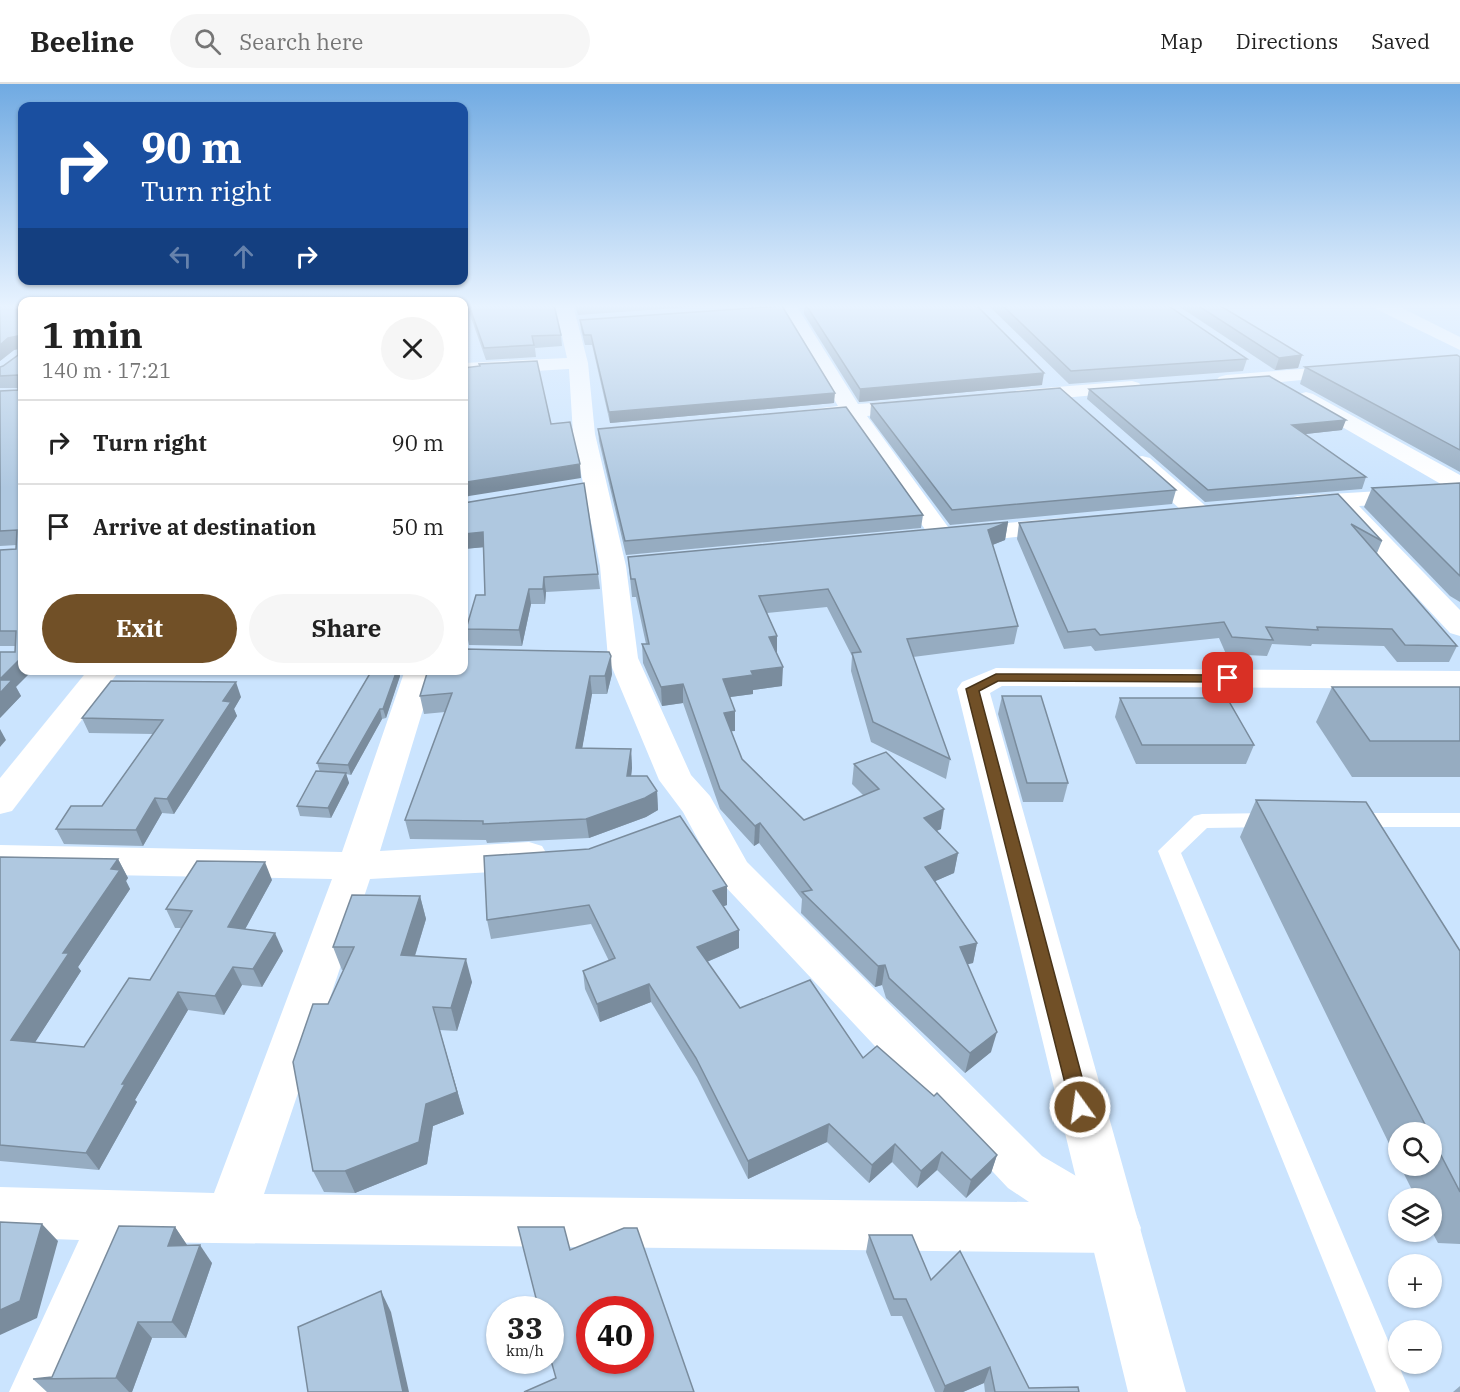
<!DOCTYPE html>
<meta charset="utf-8">
<style>
:root{--surface:#fff;--page:#f6f6f6;--text:#222;--muted:#767676;--line:#e0e0e0;--accent:#715027}
body{margin:0;font-family:"IBM Plex Serif",serif;background:var(--page);color:var(--text);height:100vh;display:flex;flex-direction:column;font-size:22px;white-space:nowrap}
*{box-sizing:border-box;margin:0}
p{font-size:20px;color:var(--muted)}
.icon{flex:none;width:33px;height:33px;fill:none;stroke:currentColor;stroke-width:2;stroke-linecap:round;stroke-linejoin:round}
.map{position:relative;flex:1;overflow:hidden}
.drawer{position:absolute;left:18px;top:213px;width:450px;height:378px;display:flex;flex-direction:column;background:var(--surface);border-radius:12px;box-shadow:0 2px 4px #0004}
.drawer>*{flex:none}
.banner{position:absolute;left:18px;top:18px;width:450px;height:183px;border-radius:12px;box-shadow:0 2px 4px #0004;background:#1a4fa0;color:#fff;overflow:hidden}
.buttons{position:absolute;left:1388px;top:1038px;display:grid;gap:12px}
.buttons a{display:grid;place-items:center;width:54px;height:54px;border-radius:50%;background:var(--surface);box-shadow:0 2px 4px #0004;font-size:30px}
.speed{position:absolute;left:486px;top:1212px;display:flex;gap:12px;font-size:30px;font-weight:700;text-align:center}
.speed>*{display:grid;place-content:center;width:78px;height:78px;border-radius:50%;background:var(--surface);box-shadow:0 2px 4px #0004;line-height:1}
.speed small{font-size:15px;font-weight:400}
.speed .limit{border:9px solid #d22;background:#fff;color:#111}
.pin{position:absolute;display:grid;place-items:center;width:51px;height:51px;color:#fff;margin:-26px;border-radius:12px;box-shadow:0 3px 9px #0006}
.me{position:absolute;width:66px;margin:-33px;rotate:346deg;stroke-linejoin:round;filter:drop-shadow(0 0 4px #0008)}
.turn{display:flex;align-items:center;gap:21px;height:126px;padding:0 24px;font-size:27px}
.turn .icon{width:78px;height:78px;stroke-width:2.5}
.turn b{display:block;font-size:42px;line-height:51px}
.lanes{display:flex;align-items:center;height:57px;padding:0 24px;background:#0003;justify-content:center;gap:30px;direction:ltr}
.lanes .off{opacity:.35}
.round{display:grid;place-items:center;flex:none;width:63px;height:63px;border-radius:32px;background:var(--page)}
.summary{display:flex;align-items:center;justify-content:space-between;height:102px;padding:0 24px}
h1{font-size:36px;font-weight:700;line-height:45px}
.button{display:flex;gap:12px;margin-top:auto;padding:12px 24px}
.button a{flex:1;height:69px;border-radius:36px;background:var(--accent);color:#fff;font-size:24px;font-weight:700;line-height:69px;text-align:center}
.button a+a{background:var(--page);color:var(--text)}
ul{padding:0;list-style:none}
li{display:flex;align-items:center;gap:18px;height:84px;padding:0 24px;border-top:2px solid var(--line)}
li div{flex:1}
li b{display:block;font-size:22px}
li em{font-style:normal}
header{display:flex;align-items:center;gap:36px;box-sizing:border-box;height:84px;padding:0 30px;background:var(--surface);border-bottom:2px solid var(--line)}
header strong{font-size:28px}
nav{display:flex;gap:33px;margin-inline-start:auto;font-size:21px}
.search{width:420px;height:54px;background:var(--page);display:flex;align-items:center;gap:15px;box-sizing:border-box;padding:0 21px;border-radius:33px;color:var(--muted);font-size:22px}
.map>svg:first-child{display:block}
</style>
<header>
<strong>Beeline</strong>
<div class="search"><svg class="icon" aria-label="search" viewBox="0 0 24 24"><circle cx="10" cy="10" r="6"/><path d="M15 15l6 6"/></svg>Search here</div>
<nav><a>Map</a><a>Directions</a><a>Saved</a></nav>
</header>
<div class="map">
<svg width="1460" height="1308" viewBox="0 0 1460 1308">
<rect width="100%" height="100%" fill="#cbe4fe"/>
<g fill="none" stroke-linecap="round" stroke-linejoin="round">
<g fill="#fff" fill-rule="evenodd">
<path d="M1274,729L1282,731L1285,736L1282,741L1274,743L1207,744L1181,769L1410,1308H1376L1158,767L1194,732L1202,730Z"/>
<path d="M1352,729H1460V743H1352L1344,741L1341,736L1344,731Z"/>
</g>
<g fill="#fff" fill-rule="evenodd">
<path d="M555,221H573L588,279L595,350L626,482L638,574L691,691L710,712L747,778L1042,1072L1134,1126L1141,1144L1134,1162L1116,1169L131,1158L67,1308H9L79,1156L0,1153V1103L214,1109L332,795L0,789V761L342,768L405,586H435L380,767L529,758L542,762L548,772L542,782L529,786L370,795L264,1110L1029,1118L1008,1104L721,798L683,728L659,696L608,574L600,482L573,350L569,285L464,291V279L567,274Z"/>
<path d="M778,221H796L858,320L914,316L921,318L924,322L921,326L867,332L951,447L961,443L1062,434L1071,437L1075,442L1071,447L961,459C951,456 945,461 934,458L846,334L804,337L797,335L793,331L797,327L838,322Z"/>
<path d="M1348,281L1355,283L1358,287L1355,291L1226,303L1219,301L1216,297L1219,293L1226,291Z"/>
<path d="M1132,297L1139,299L1142,303L1139,307L1019,318L1012,316L1009,312L1012,308L1019,306Z"/>
<path d="M1306,308L1313,310L1460,391V416L1359,422L1460,526V552L1450,549L1341,432L1338,427L1340,424L1298,426L1289,424L1286,419L1289,414L1298,412L1446,403L1299,318L1296,314L1299,310Z"/>
<path d="M1142,372L1150,374L1208,424L1211,429L1208,434L1199,436L1190,434L1134,384L1131,379L1134,374Z"/>
<path d="M88,586H120L12,727L0,730V694Z"/>
</g>
<g fill="#fff" fill-rule="evenodd">
<path d="M1373,221H1396L1460,253V266L1376,225Z"/>
<path d="M996,584L1460,587V605L1002,602L990,609L1186,1308H1128L957,605L962,598Z"/>
</g>
</g>
<g fill="#96acc1">
<path d="M0,221H22L16,603L21,612L0,634L15,568V562H0V466L16,465L17,461L0,462V307L18,306V304H0V292L3,282L18,271V265L14,266L0,277Z"/>
<path d="M464,221H554L561,251L562,262L535,264L536,273L486,276L468,225L464,226Z"/>
<path d="M575,221H719L578,231Z"/>
<path d="M804,221H976L1042,301L859,318L804,230Z"/>
<path d="M988,221H1167L1247,275L1243,287L1069,300Z"/>
<path d="M1177,221H1219L1302,271L1298,284L1275,286Z"/>
<path d="M580,236L834,319L610,339L592,261H585L581,246Z"/>
<path d="M1460,273V388L1300,300L1305,283Z"/>
<path d="M1089,305L1342,346L1305,350L1366,393L1362,405L1205,418L1087,315Z"/>
<path d="M871,320L1176,406L1172,420L950,441L870,334Z"/>
<path d="M598,345L923,431L921,444L626,471L599,357Z"/>
<path d="M1460,399V518L1450,512L1364,423L1372,404Z"/>
<path d="M1338,410L1382,457L1377,469L1457,562L1449,578H1397L1384,562L1312,560L1311,562L1272,560L1267,572L1226,570L1219,554L1095,567L1091,562L1064,565L1017,455L1019,439Z"/>
<path d="M464,419L598,490L600,505L546,508L545,520H531L522,562L469,561L466,545L485,511L484,463L464,465Z"/>
<path d="M1008,438L1005,456L992,461L1018,542L1014,560L913,573L950,675L946,695L871,658L851,587L852,572L827,523L767,529L777,552V569L782,602L753,606V610L730,613L735,627V647H731L742,675L804,736L864,712L852,700L854,680L941,745L936,747L958,769L954,789L935,797L977,859L973,879L967,880L991,968L965,989L886,914L882,901L875,903L801,829L802,815L759,759L754,762L720,725L683,619L662,622L643,579L642,560H646L636,513H632L628,473Z"/>
<path d="M372,586H399L400,592L386,634L382,635L351,691L346,690L349,699L331,734L300,732L297,722L320,688L317,679Z"/>
<path d="M612,590L607,610H592L582,664L631,665L632,684L631,692L657,707L658,726L646,733L589,754L487,759L486,756L410,755L405,736L445,628L424,630L420,612Z"/>
<path d="M1332,603H1460V693H1352L1316,638Z"/>
<path d="M1002,612L1068,699L1063,718H1023L998,630Z"/>
<path d="M241,613L234,625L237,632L174,730L162,729L143,762L64,760L56,745L102,722L153,650L89,649L82,634Z"/>
<path d="M1120,614L1254,661L1246,680H1136L1115,633Z"/>
<path d="M1256,716L1460,867V1160L1438,1159L1431,1146V1114H1416L1400,1082H1431V1048H1398V1078L1240,753Z"/>
<path d="M484,772L727,802V821L723,822L739,846V864L707,878L740,924L863,974L997,1071L991,1089L966,1114L937,1086L917,1104L892,1078L869,1099L827,1058L748,1095L697,993L651,918L600,938L585,905L583,887L609,877L591,840L491,855L487,836Z"/>
<path d="M0,773L118,775L128,794L126,797L130,805L78,883L81,887L35,958L84,963L150,896L182,844H175L166,825L272,796L245,845L283,867L262,903L242,901L224,931L188,926L135,1016L137,1018L99,1086L0,1077Z"/>
<path d="M420,812L426,835L415,872L472,898L457,947L439,946L464,1030L433,1042L427,1080L355,1109L324,1108L313,1087L344,886H342L333,863Z"/>
<path d="M175,1143L187,1161L212,1179L186,1254H152L132,1308H47L33,1295L52,1293Z"/>
<path d="M869,1151L931,1196L1029,1304L1079,1308H985L984,1299L963,1308H935L902,1232H891L866,1168Z"/>
<path d="M1460,1302V1308H1453Z"/>
</g>
<g fill="#7a8c9d">
<path d="M464,221H467L468,225L464,226Z"/>
<path d="M18,252L22,264L14,266L0,277V261L8,254Z"/>
<path d="M1302,271L1298,284L1275,286L1279,274Z"/>
<path d="M1044,289L1042,301L859,318L860,305Z"/>
<path d="M835,309L834,319L610,339L609,328Z"/>
<path d="M1346,336L1342,346L1288,352L1292,341Z"/>
<path d="M580,380L581,394L469,412L464,414V399L467,398Z"/>
<path d="M1008,438L1005,456L985,464L988,446Z"/>
<path d="M483,448L486,463L464,465V450Z"/>
<path d="M544,493L546,508L545,520L543,505Z"/>
<path d="M529,505L531,520L522,562L519,546Z"/>
<path d="M777,552V571L769,553Z"/>
<path d="M611,572L612,590L607,610L605,592Z"/>
<path d="M22,573V586H33L16,603L21,612L0,634V595Z"/>
<path d="M783,583L782,602L753,606V610L723,614V595L751,587Z"/>
<path d="M397,586H399L400,592L386,634L383,625Z"/>
<path d="M590,592L592,610L579,682L576,664Z"/>
<path d="M236,598L241,613L234,625L237,632L174,730L167,715L223,617Z"/>
<path d="M683,600V619L662,622L661,603Z"/>
<path d="M380,625L382,635L351,691L348,681Z"/>
<path d="M735,627V647L724,648V629Z"/>
<path d="M0,645L6,656L0,663Z"/>
<path d="M631,665L632,684L629,710L627,692Z"/>
<path d="M346,689L349,699L331,734L328,724Z"/>
<path d="M657,707L658,726L646,733L589,754L586,735Z"/>
<path d="M155,714L162,729L143,762L136,746Z"/>
<path d="M944,725L941,745L921,754L924,734Z"/>
<path d="M760,739L759,759L754,762L755,742Z"/>
<path d="M958,769L954,789L922,803L925,783Z"/>
<path d="M118,775L128,794L126,797L130,805L78,883L81,887L25,974L11,956L63,869L111,785Z"/>
<path d="M265,778L272,796L236,862L228,843Z"/>
<path d="M727,802V821L713,826V807Z"/>
<path d="M420,812L426,835L408,894L401,871Z"/>
<path d="M739,846V864L697,882V863Z"/>
<path d="M275,849L283,867L262,903L253,885Z"/>
<path d="M977,859L973,879L956,883L960,863Z"/>
<path d="M466,875L472,898L457,947L451,924Z"/>
<path d="M885,881L882,901L875,903L878,882Z"/>
<path d="M233,883L242,901L224,931L215,912Z"/>
<path d="M649,900L651,918L600,938L597,920Z"/>
<path d="M178,908L188,926L135,1016L137,1018L99,1086L86,1069L122,1000Z"/>
<path d="M433,923L464,1030L433,1042L427,1080L355,1109L345,1087Z"/>
<path d="M997,948L991,968L965,989L970,969Z"/>
<path d="M829,1040L827,1058L748,1095V1077Z"/>
<path d="M895,1060L892,1078L869,1099L872,1081Z"/>
<path d="M942,1068L937,1086L917,1104L921,1087Z"/>
<path d="M997,1071L991,1089L966,1114L971,1096Z"/>
<path d="M42,1140L58,1157L37,1234L0,1251V1226Z"/>
<path d="M175,1143L187,1161L181,1179L168,1162Z"/>
<path d="M200,1161L212,1179L186,1254L172,1238Z"/>
<path d="M381,1207L391,1228L409,1308H403Z"/>
<path d="M138,1238L152,1254L132,1308H129L116,1294Z"/>
<path d="M990,1283L984,1299L963,1308H943L945,1302Z"/>
</g>
<g fill="#afc8e0" stroke="#7a8c9d" stroke-width="1.5" fill-rule="evenodd">
<path d="M0,221H22V573L0,595V568H15L16,547H0V466L16,465L17,446L0,447V307L18,306V291L0,292V283L3,282L18,271V252L8,254L0,261Z"/>
<path d="M469,221H554L561,251L532,252L534,261L484,264Z"/>
<path d="M806,221H976L1044,289L860,305Z"/>
<path d="M1002,221H1167L1247,275L1071,287Z"/>
<path d="M1197,221H1219L1302,271L1279,274Z"/>
<path d="M782,222L835,309L609,328L591,251H584L580,236Z"/>
<path d="M1457,271L1460,273V366L1305,283Z"/>
<path d="M537,277L551,340L570,338L580,380L467,398L464,399V284L480,282L479,280Z"/>
<path d="M1269,292L1346,336L1292,341L1366,393L1208,406L1089,305Z"/>
<path d="M1060,304L1176,406L952,426L871,320Z"/>
<path d="M846,323L923,431L625,457L598,345Z"/>
<path d="M584,399L598,490L544,493L543,505H529L519,546L466,545L476,511H485L483,448L464,450V419Z"/>
<path d="M1460,399V492L1372,404Z"/>
<path d="M1338,410L1382,457L1351,440L1457,562L1405,561L1392,545L1317,543L1318,546L1266,543L1273,556L1232,553L1224,538L1100,551L1095,545L1068,548L1019,439Z"/>
<path d="M1008,438L988,446L1018,542L907,555L950,675L873,638L852,569L861,568L828,505L759,512L777,552L769,553L783,583L751,587L753,591L723,595L735,627L724,629L742,675L804,736L879,705L854,680L886,668L944,725L924,734L958,769L925,783L977,859L960,863L997,948L970,969L889,894L885,881L878,882L802,808L812,806L760,739L755,742L720,705L683,600L661,603L642,560H649L635,495H631L628,473Z"/>
<path d="M464,565L609,568L611,572L605,592H590L576,664L631,665L627,692H647L657,707L645,714L586,735L483,740V737L405,736L452,609L420,612L428,586H464Z"/>
<path d="M372,586H397L383,625H380L348,681L317,679Z"/>
<path d="M0,596H12L0,609Z"/>
<path d="M111,597L236,598L223,617L231,618L167,715L155,714L136,746L56,745L71,722H102L163,636L82,634Z"/>
<path d="M1332,603H1460V657H1370Z"/>
<path d="M1002,612H1041L1068,699H1027Z"/>
<path d="M1120,614H1227L1254,661H1142Z"/>
<path d="M316,687L346,689L328,724L297,722Z"/>
<path d="M1256,716L1366,718L1460,867V1108L1431,1052V1048H1429Z"/>
<path d="M680,732L727,802L713,807L739,846L697,863L740,924L810,896L863,974L877,962L934,1012L937,1009L997,1071L971,1096L942,1068L921,1087L895,1060L872,1081L829,1040L748,1077L696,974L649,900L597,920L583,887L615,874L589,821L487,836L484,772L589,765Z"/>
<path d="M0,773L118,775L111,785L120,786L63,869H69L11,956L84,963L129,894L150,896L192,827L166,825L197,777L265,778L228,843L275,849L253,885L233,883L215,912L178,908L122,1000H125L86,1069L0,1061Z"/>
<path d="M352,811L420,812L401,871L466,875L451,924L433,923L457,1008L426,1020L419,1058L345,1087H313L293,978L313,920H328L354,863H333Z"/>
<path d="M0,1138L42,1140L20,1217L0,1226Z"/>
<path d="M119,1142L175,1143L168,1162L200,1161L172,1238H138L116,1294L33,1295L52,1293Z"/>
<path d="M518,1143H564L570,1166L624,1144H637L694,1308H524L556,1294L550,1273V1226H539ZM590,1226H640V1276H590Z"/>
<path d="M869,1151H912L931,1196L960,1167L1029,1304L1078,1303L1079,1308H995L990,1283L945,1302L906,1215H894Z"/>
<path d="M381,1207L403,1308H308L298,1243Z"/>
</g>
<linearGradient id="sky" x2="0" y2="1"><stop stop-color="#70aae2"/><stop offset="0.55" stop-color="#e8f3ff"/><stop offset="1" stop-color="#e8f3ff" stop-opacity="0"/></linearGradient>
<rect width="1460" height="404" fill="url(#sky)"/>
<path fill="#715027" stroke="#493419" stroke-width="1.5" d="M996,590L1228,591L1234,594L1228,598L998,597L979,607L1090,1023L1087,1030L1080,1032L1074,1030L1071,1023L966,605Z"/>
</svg>
<div class="buttons">
<a><svg class="icon" aria-label="search" viewBox="0 0 24 24"><circle cx="10" cy="10" r="6"/><path d="M15 15l6 6"/></svg></a>
<a><svg class="icon" aria-label="layers" viewBox="0 0 24 24"><path d="M12 4l9 5-9 5-9-5zM3 14l9 5 9-5"/></svg></a>
<a>+</a>
<a>−</a>
</div>
<div class="speed"><div>33<small>km/h</small></div><div class="limit">40</div></div>
<div class="pin" style="left:1228px;top:594px;background:#d93025"><svg class="icon" aria-label="arrive" viewBox="0 0 24 24"><path d="M6 21V4h12l-3 4 3 4H6"/></svg></div>
<svg class="me" style="left:1080px;top:1023px" viewBox="-20 -20 40 40"><circle r="17" fill="#715027" stroke="#fff" stroke-width="3"/><path d="M0-11L8 9 0 5-8 9z" fill="#fff"/></svg>
<div class="banner">
<div class="turn"><svg class="icon" aria-label="right" viewBox="0 0 24 24"><path d="M7 20v-9h11M14 6l5 5-5 5"/></svg><div><b>90 m</b>Turn right</div></div>
<div class="lanes"><svg class="icon off" aria-label="left" viewBox="0 0 24 24"><path d="M17 20v-9H6M10 6l-5 5 5 5"/></svg><svg class="icon off" aria-label="ahead" viewBox="0 0 24 24"><path d="M12 20V5M6 11l6-6 6 6"/></svg><svg class="icon" aria-label="right" viewBox="0 0 24 24"><path d="M7 20v-9h11M14 6l5 5-5 5"/></svg></div>
</div>
<section class="drawer">
<div class="summary"><div><h1>1 min</h1><p>140 m · 17:21</p></div><a class="round"><svg class="icon" aria-label="close" viewBox="0 0 24 24"><path d="M6 6l12 12M18 6L6 18"/></svg></a></div>
<ul>
<li><svg class="icon" aria-label="right" viewBox="0 0 24 24"><path d="M7 20v-9h11M14 6l5 5-5 5"/></svg><div><b>Turn right</b></div><em>90 m</em></li>
<li><svg class="icon" aria-label="arrive" viewBox="0 0 24 24"><path d="M6 21V4h12l-3 4 3 4H6"/></svg><div><b>Arrive at destination</b></div><em>50 m</em></li>
</ul>
<div class="button"><a>Exit</a><a>Share</a></div>
</section>
</div>
